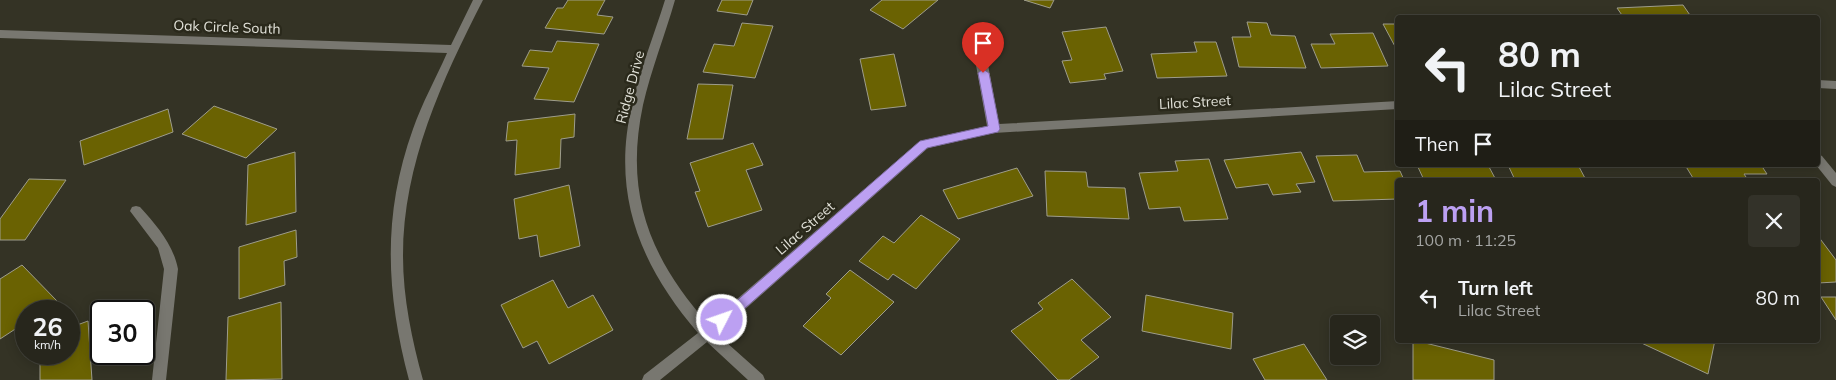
<!DOCTYPE html>
<meta charset="utf-8">
<style>
:root{--surface:#27261c;--page:#333229;--text:#f1f3f6;--muted:#a4a5a3;--line:#43433b;--accent:#bca0f2}
body{margin:0;font-family:Mulish,sans-serif;background:var(--page);color:var(--text);height:100vh;display:flex;flex-direction:column;font-size:19px;white-space:nowrap}
*{box-sizing:border-box;margin:0}
p{font-size:16px;color:var(--muted)}
.icon{flex:none;width:28px;height:28px;fill:none;stroke:currentColor;stroke-width:2;stroke-linecap:round;stroke-linejoin:round}
.map{position:relative;flex:1;overflow:hidden}
.drawer{position:absolute;left:1395px;top:178px;width:425px;height:165px;display:flex;flex-direction:column;background:var(--surface);border-radius:5px;box-shadow:0 2px 12px #0003,0 0 0 1px var(--line)}
.drawer>*{flex:none}
.top-card{position:absolute;left:1395px;top:15px;width:425px;height:152px;border-radius:5px;box-shadow:0 2px 12px #0003,0 0 0 1px var(--line);background:#27261c;color:var(--text);overflow:hidden}
.tools{position:absolute;left:1330px;top:315px;display:grid;gap:10px}
.tools a{display:grid;place-items:center;width:50px;height:50px;border-radius:5px;background:var(--surface);box-shadow:0 2px 12px #0003,0 0 0 1px var(--line);font-size:25px}
.speed{position:absolute;left:15px;top:300px;display:flex;gap:10px;font-size:25px;font-weight:700;text-align:center}
.speed>*{display:grid;place-content:center;width:65px;height:65px;border-radius:50%;background:var(--surface);box-shadow:0 2px 12px #0003,0 0 0 1px var(--line);line-height:1}
.speed small{font-size:12px;font-weight:400}
.speed .limit{border:2px solid #111;border-radius:8px;background:#fff;color:#111}
.pin{position:absolute;display:grid;place-items:center;width:42px;height:42px;color:#fff;margin:-51px -21px;border-radius:50% 50% 50% 0;rotate:-45deg;box-shadow:0 0 5px #0007}
.pin .icon{rotate:45deg}
.me{position:absolute;width:55px;margin:-28px;rotate:49deg;stroke-linejoin:round;filter:drop-shadow(0 0 4px #0008)}
.turn{display:flex;align-items:center;gap:18px;height:105px;padding:0 20px;font-size:22px}
.turn .icon{width:65px;height:65px;stroke-width:2.5}
.turn b{display:block;font-size:35px;line-height:42px}
.then{display:flex;align-items:center;height:48px;padding:0 20px;background:#0003;gap:10px;font-size:19px}
.round{display:grid;place-items:center;flex:none;width:52px;height:52px;border-radius:5px;background:var(--page)}
.summary{display:flex;align-items:center;justify-content:space-between;height:85px;padding:0 20px}
h1{font-size:30px;font-weight:700;line-height:38px;color:var(--accent)}
ul{padding:0;list-style:none}
li{display:flex;align-items:center;gap:15px;height:70px;padding:0 20px}
li div{flex:1}
li b{display:block;font-size:19px}
li em{font-style:normal}
.map>svg:first-child{display:block}
</style>
<div class="map">
<svg width="1836" height="380" viewBox="0 0 1836 380">
<rect width="100%" height="100%" fill="#343325"/>
<g fill="#6a6202" stroke="#9e9d8c">
<path d="M568,0H605L597,15L613,17L604,34L545,28L557,8H563Z"/>
<path d="M722,0H753L747,15L717,11Z"/>
<path d="M882,0H938L903,29L870,10Z"/>
<path d="M1024,0H1054L1050,8Z"/>
<path d="M1683,5L1692,18H1624L1617,8Z"/>
<path d="M1247,22L1267,23L1271,35L1295,36L1306,68L1239,67L1232,37H1251Z"/>
<path d="M742,23L773,26L755,78L703,72L714,44L734,46Z"/>
<path d="M1383,24H1398V52Z"/>
<path d="M1106,27L1123,71L1104,74L1106,79L1070,83L1062,61L1072,60L1062,32Z"/>
<path d="M1373,33L1388,66L1321,68L1311,44H1335L1330,34Z"/>
<path d="M557,41L599,44L574,102L534,99L549,68L522,66L530,50L552,52Z"/>
<path d="M1194,42H1216L1227,76L1157,78L1151,54L1197,52Z"/>
<path d="M894,54L906,106L871,110L860,59Z"/>
<path d="M698,84L733,85L723,139H687Z"/>
<path d="M214,106L277,129L246,158L182,134Z"/>
<path d="M168,109L173,132L84,165L80,141Z"/>
<path d="M575,114L574,137L561,139L560,168L515,175L517,140L506,141L508,122Z"/>
<path d="M753,143L763,165L746,170L762,210L708,227L695,192L700,191L690,163Z"/>
<path d="M295,152L296,212L246,225L248,165Z"/>
<path d="M1301,152L1315,182L1296,184L1301,192L1273,195L1268,184L1236,188L1224,160Z"/>
<path d="M1357,155L1364,172L1400,171L1404,180H1398V199L1333,201L1316,156Z"/>
<path d="M1209,159L1228,219L1184,221L1180,207L1149,209L1139,173L1178,171L1175,161Z"/>
<path d="M1417,165H1488L1496,180H1424Z"/>
<path d="M1508,165H1578L1586,180H1515Z"/>
<path d="M1685,165H1761L1767,174H1744L1748,180L1693,178Z"/>
<path d="M1017,168L1033,196L958,219L943,190Z"/>
<path d="M1045,171L1086,172L1088,187L1125,188L1129,219L1047,216Z"/>
<path d="M29,179L66,180L25,240H0V219Z"/>
<path d="M569,185L580,246L540,257L537,235L519,239L514,199Z"/>
<path d="M921,215L960,239L916,289L893,274L888,280L859,261L883,236L894,243Z"/>
<path d="M296,230L297,257L284,261L285,285L239,299V247Z"/>
<path d="M1818,236L1836,260V282L1818,283Z"/>
<path d="M22,265L57,301L42,311H26V322L0,339V279Z"/>
<path d="M850,270L894,302L841,355L803,326L831,298L826,294Z"/>
<path d="M1072,279L1111,317L1081,340L1099,357L1069,380H1058L1011,331L1043,309L1038,303Z"/>
<path d="M553,280L568,308L593,295L613,330L549,364L537,341L523,348L501,305Z"/>
<path d="M1146,295L1233,313L1231,349L1142,331Z"/>
<path d="M1821,297H1836V320Z"/>
<path d="M281,302L282,379L226,380L228,317Z"/>
<path d="M88,321L92,380H40V354H69V328Z"/>
<path d="M1413,340L1494,360V380H1413Z"/>
<path d="M1635,340H1715L1708,374Z"/>
<path d="M1304,344L1327,380H1265L1253,359Z"/>
</g>
<g fill="none" stroke-linecap="round" stroke-linejoin="round">
<g fill="#787770" fill-rule="evenodd">
<path d="M473,0H483C442,80 403,164 403,256C403,298 412,340 423,380H409C386,293 382,215 413,129C422,103 436,78 447,53L0,38V30L451,45Z"/>
<path d="M665,0H675C665,35 651,70 643,105C624,195 650,258 708,324L920,141L987,126L974,54L976,51H984L986,54L999,124L1398,101V109L994,133L928,148L717,334L763,375L765,380H748L707,342L660,380H642L644,375L698,333C640,265 611,195 632,105C640,70 654,35 665,0Z"/>
<path d="M1818,80L1836,81V89L1818,88Z"/>
<path d="M1818,154L1822,156L1836,173V187L1832,185L1816,165H1818Z"/>
<path d="M136,206L140,207C157,226 173,244 178,269L166,380H152L164,269L158,248L130,211L132,207Z"/>
</g>
</g>
<path fill="#bca0f2" stroke="#7a689d" d="M983,69L989,73L1000,129L998,132L927,148L727,324H718L716,320L718,317L920,141L988,126L978,73Z"/>
<g text-anchor="middle" stroke-width="5" stroke-linejoin="round" paint-order="stroke">
<g font-size="14" fill="#e2e2d9" stroke="#2a291b">
<text transform="translate(227 27) rotate(2)" y="5">Oak Circle South</text>
<text transform="translate(630 87) rotate(-75)" y="5">Ridge Drive</text>
<text transform="translate(1195 102) rotate(-3)" y="5">Lilac Street</text>
<text transform="translate(805 228) rotate(-41)" y="5">Lilac Street</text>
</g>
</g>
</svg>
<div class="tools">
<a><svg class="icon" aria-label="layers" viewBox="0 0 24 24"><path d="M12 4l9 5-9 5-9-5zM3 14l9 5 9-5"/></svg></a>
</div>
<div class="speed"><div>26<small>km/h</small></div><div class="limit">30</div></div>
<div class="pin" style="left:983px;top:73px;background:#d93025"><svg class="icon" aria-label="arrive" viewBox="0 0 24 24"><path d="M6 21V4h12l-3 4 3 4H6"/></svg></div>
<svg class="me" style="left:722px;top:320px" viewBox="-20 -20 40 40"><circle r="17" fill="#bca0f2" stroke="#fff" stroke-width="3"/><path d="M0-11L8 9 0 5-8 9z" fill="#fff"/></svg>
<div class="top-card">
<div class="turn"><svg class="icon" aria-label="left" viewBox="0 0 24 24"><path d="M17 20v-9H6M10 6l-5 5 5 5"/></svg><div><b>80 m</b>Lilac Street</div></div>
<div class="then">Then<svg class="icon" aria-label="arrive" viewBox="0 0 24 24"><path d="M6 21V4h12l-3 4 3 4H6"/></svg></div>
</div>
<section class="drawer">
<div class="summary"><div><h1>1 min</h1><p>100 m · 11:25</p></div><a class="round"><svg class="icon" aria-label="close" viewBox="0 0 24 24"><path d="M6 6l12 12M18 6L6 18"/></svg></a></div>
<ul>
<li><svg class="icon" aria-label="left" viewBox="0 0 24 24"><path d="M17 20v-9H6M10 6l-5 5 5 5"/></svg><div><b>Turn left</b><p>Lilac Street</p></div><em>80 m</em></li>
</ul>
</section>
</div>
